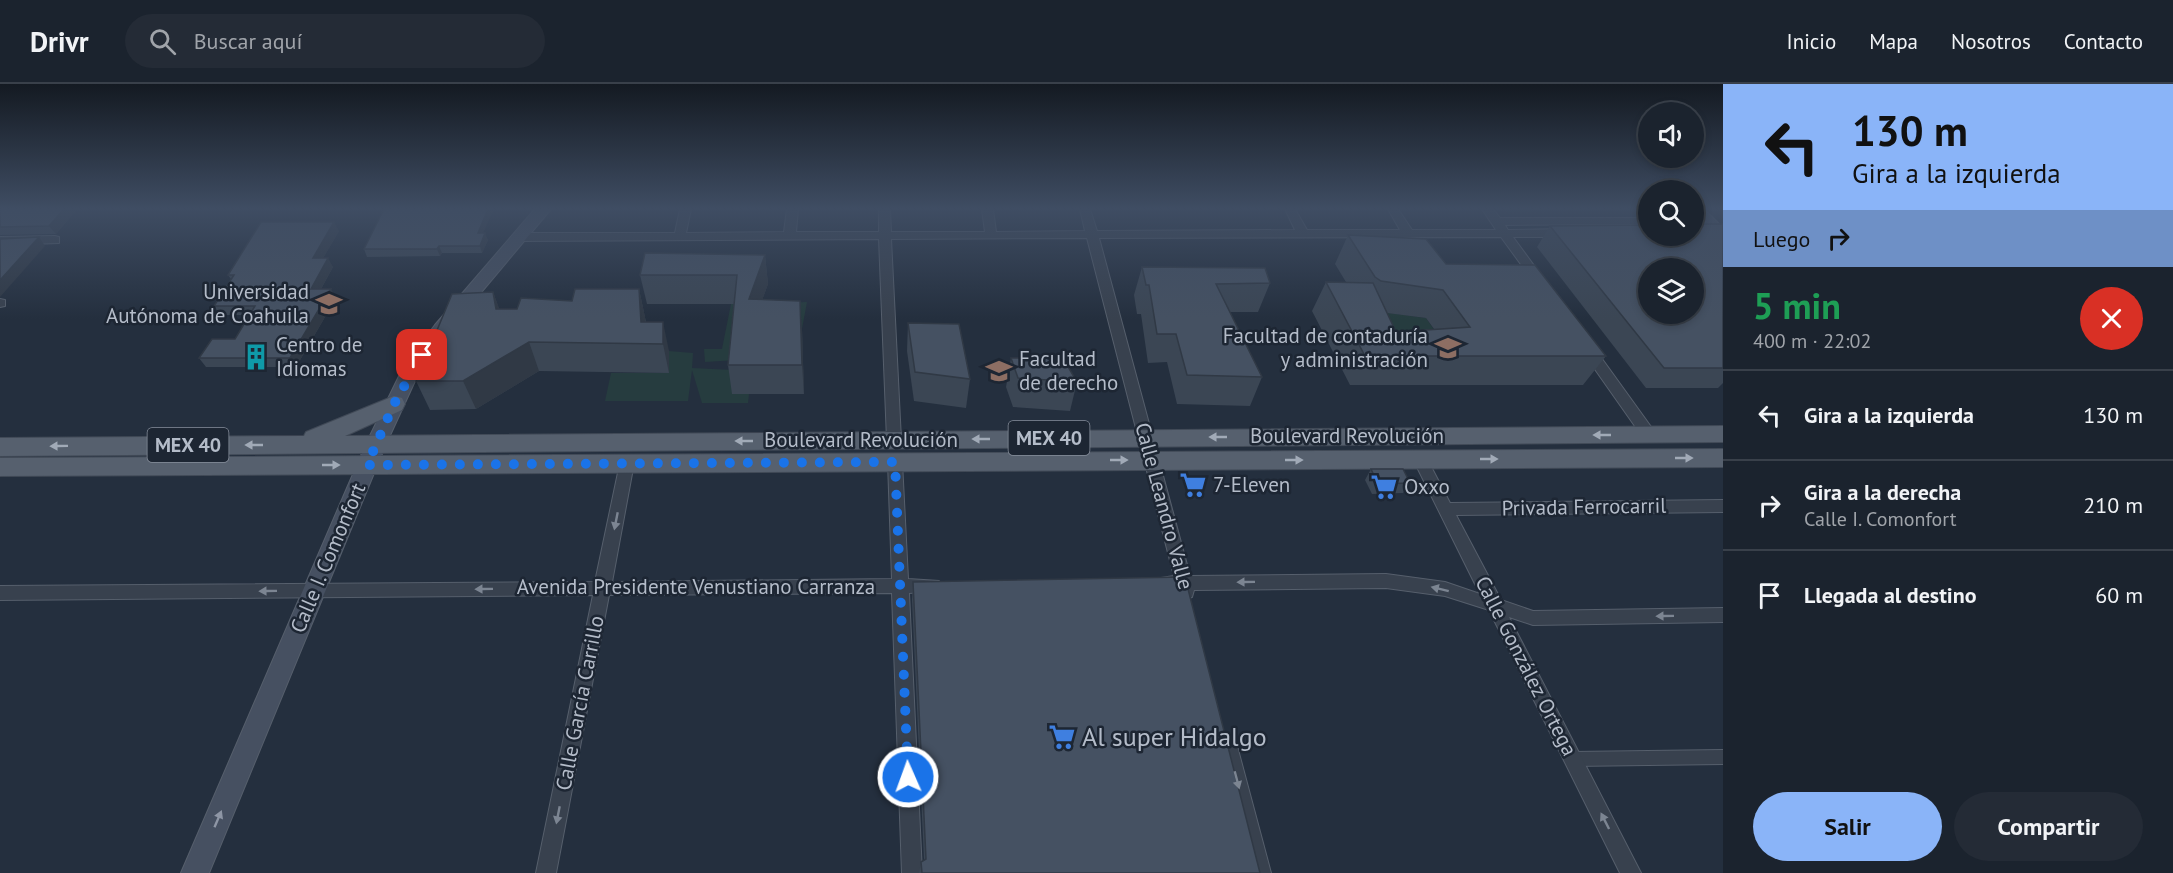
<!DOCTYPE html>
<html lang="es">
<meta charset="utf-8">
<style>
:root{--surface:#1b232e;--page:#242b36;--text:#f1f3f6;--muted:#a0a4aa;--line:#39404a;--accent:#8ab4f8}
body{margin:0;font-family:"PT Sans",sans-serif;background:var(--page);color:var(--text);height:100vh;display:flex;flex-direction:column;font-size:22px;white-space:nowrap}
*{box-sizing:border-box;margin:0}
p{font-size:20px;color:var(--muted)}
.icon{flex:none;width:33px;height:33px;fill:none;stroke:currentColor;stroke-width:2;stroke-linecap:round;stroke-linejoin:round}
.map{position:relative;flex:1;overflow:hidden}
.side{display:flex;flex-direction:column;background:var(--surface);width:450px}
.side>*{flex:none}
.guide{background:#8ab4f8;color:#111;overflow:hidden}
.tools{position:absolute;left:1638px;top:18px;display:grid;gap:12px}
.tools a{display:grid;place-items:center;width:66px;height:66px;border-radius:50%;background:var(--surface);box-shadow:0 3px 9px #0003,0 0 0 2px var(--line);font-size:30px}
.pin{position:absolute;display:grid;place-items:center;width:51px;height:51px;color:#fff;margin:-26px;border-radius:12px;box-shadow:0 3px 9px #0006}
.me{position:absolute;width:66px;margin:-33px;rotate:358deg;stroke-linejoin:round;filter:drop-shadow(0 0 4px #0008)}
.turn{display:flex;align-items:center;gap:21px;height:126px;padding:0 30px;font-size:27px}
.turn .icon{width:78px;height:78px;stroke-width:2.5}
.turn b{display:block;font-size:42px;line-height:51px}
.then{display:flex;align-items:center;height:57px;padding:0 30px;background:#0003;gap:12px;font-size:22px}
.round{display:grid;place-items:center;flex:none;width:63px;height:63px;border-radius:32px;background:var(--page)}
.summary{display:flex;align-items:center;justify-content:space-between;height:102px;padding:0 30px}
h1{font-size:36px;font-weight:800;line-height:45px;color:#1e9e55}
.action{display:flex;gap:12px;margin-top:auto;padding:12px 30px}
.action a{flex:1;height:69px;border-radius:36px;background:var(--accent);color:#111;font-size:24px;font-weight:800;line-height:69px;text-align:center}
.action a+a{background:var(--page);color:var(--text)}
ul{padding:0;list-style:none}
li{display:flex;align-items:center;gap:18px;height:90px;padding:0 30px;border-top:2px solid var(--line)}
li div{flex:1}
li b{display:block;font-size:22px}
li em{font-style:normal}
header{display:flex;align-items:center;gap:36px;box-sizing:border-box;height:84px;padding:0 30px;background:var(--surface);border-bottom:2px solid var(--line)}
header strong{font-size:28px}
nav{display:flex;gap:33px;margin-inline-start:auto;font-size:21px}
.search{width:420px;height:54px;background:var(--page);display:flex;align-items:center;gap:15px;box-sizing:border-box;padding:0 21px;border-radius:33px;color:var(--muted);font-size:22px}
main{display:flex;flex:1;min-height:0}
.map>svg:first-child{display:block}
</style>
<header>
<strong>Drivr</strong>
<div class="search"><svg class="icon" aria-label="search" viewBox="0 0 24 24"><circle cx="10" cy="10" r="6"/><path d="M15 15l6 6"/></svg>Buscar aquí</div>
<nav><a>Inicio</a><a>Mapa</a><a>Nosotros</a><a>Contacto</a></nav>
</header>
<main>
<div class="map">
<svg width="1723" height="789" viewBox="0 0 1723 789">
<rect width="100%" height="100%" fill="#242f3e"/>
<g fill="#263c3f">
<path d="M1504,125H1648V126L1506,128Z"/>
<path d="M807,218L802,245L739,244L753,275L705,278L704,265H722L731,220Z"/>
<path d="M1367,226L1426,234L1452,272L1379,277Z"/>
<path d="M669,267L693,269L692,284L733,286L749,310L748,319H702L692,286L688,317H605L611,289H669Z"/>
</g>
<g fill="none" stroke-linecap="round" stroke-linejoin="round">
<g stroke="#565f6c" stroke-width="2">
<path id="pedestrian" d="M1723,666V680L1573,682L1568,680L1566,675L1568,670L1573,668Z"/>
</g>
<g stroke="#565f6c" stroke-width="2">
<g id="minor">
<path d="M680,125H691L686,149L784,148L787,125H798L796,148H879V125H890L891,148H985L982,125H993L996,148L1085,147L1080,125H1090L1097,147L1295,146L1285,125H1295L1307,146H1400L1388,125H1398L1412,146H1496L1482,125H1493L1500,134H1648V140L1505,141L1508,146L1565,145L1571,149L1565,153H1513L1546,198L1540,202L1536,201L1501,153L1099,154L1190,492L1386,490L1445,498L1480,510L1413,375L1420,369L1425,371L1450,419L1723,416V428L1456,431L1501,516L1533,527L1723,524V538L1533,541L1509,533L1641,789H1620L1489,526L1445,512L1386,504L1194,506L1192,513L1186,515L1180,513L1177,506L1161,504L1159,499L1161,494L1174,492L1087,154L891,155L901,356L894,361L887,356L879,155L517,157L511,153L517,149H675Z"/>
<path d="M55,152L59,153V159L0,161V153Z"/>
<path d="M0,215L5,216V222L0,223Z"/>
<path d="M1587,259L1592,261L1654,347L1656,351L1654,355H1644L1580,264Z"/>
<path d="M895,372L902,378L908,495L939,497L941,502L939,507L909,509L922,789H902L892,509L609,511L556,789H536L593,511L0,516V502L595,498L620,379L627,373L634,379L612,498L892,495L888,378Z"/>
<path d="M1227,649L1234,652L1236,658L1271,789H1251L1218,658L1220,652Z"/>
</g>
</g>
<g stroke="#565f6c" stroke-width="2">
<g id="secondary">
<path d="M535,125H551L447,249L420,286L386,360L209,789H181L366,360L403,284L435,241Z"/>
<path d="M1694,125H1704L1723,144V159L1717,158L1694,133Z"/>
</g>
</g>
<g stroke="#414a57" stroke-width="2">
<g id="primary">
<path d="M394,312L402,314L405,320L402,326L345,352L1723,342V358L0,372V354L304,352L306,348Z"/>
<path d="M1723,365V383L0,392V374Z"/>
</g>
</g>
<use href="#pedestrian" fill="#38414e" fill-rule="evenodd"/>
<use href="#minor" fill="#38414e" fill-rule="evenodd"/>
<use href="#secondary" fill="#465061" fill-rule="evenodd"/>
<use href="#primary" fill="#56606e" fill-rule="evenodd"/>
</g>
<g fill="#3b4654" fill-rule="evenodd">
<path d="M0,125H77L56,150L0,151Z"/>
<path d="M1723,140V299L1718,304H1646L1537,163L1550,142Z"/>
<path d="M339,147L323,174L333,183L321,205L336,214L296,283H206L199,274L235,255L249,231H220L214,222L231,195L228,191Z"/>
<path d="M484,149L488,156L482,169H442L440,172L367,173L364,165Z"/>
<path d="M1348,151L1606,272L1583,301H1350L1312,227L1326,198H1346L1335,180ZM1387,229L1426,234L1434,245L1396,248Z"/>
<path d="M765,171L768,200L762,216L802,245L804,310H732L728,281L734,220H647L640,191Z"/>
<path d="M1142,183L1270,199L1258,228H1230L1262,293L1250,322L1177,320L1167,278L1148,279L1141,230H1137L1134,211Z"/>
<path d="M639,205L646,238L669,267V289L539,287L476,325L430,326L416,297L493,208L499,225H517L572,217Z"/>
<path d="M908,239L970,295L966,324L914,317L907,267Z"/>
<path d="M1011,274L1077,298L1070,327L1013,323L1006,303Z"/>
<path d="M1371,385L1410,399L1403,409L1372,410L1365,396Z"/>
<path d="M913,498L1260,789H919L921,778L924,776L912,516Z"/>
</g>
<g fill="#303945">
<path d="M64,125H77L56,150L49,142Z"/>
<path d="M488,125H494L480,156L478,149Z"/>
<path d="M334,138L339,147L318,183L313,174Z"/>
<path d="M485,149L488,156L482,169L480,162Z"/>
<path d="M39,153L45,162L0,213V196Z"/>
<path d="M439,162L442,169L440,172L437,165Z"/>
<path d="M765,171L768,200L752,244L749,215Z"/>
<path d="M328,174L333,183L316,214L311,205Z"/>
<path d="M331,205L336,214L296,283L290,274Z"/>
<path d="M639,205L645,233L647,260L641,238Z"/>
<path d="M493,208L504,237L496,225Z"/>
<path d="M800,217L802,245L804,310L802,281Z"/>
<path d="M663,238L669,267V289L663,260Z"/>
<path d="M529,258L539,287L476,325L463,297Z"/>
</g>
<g fill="#455162" stroke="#303945" stroke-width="1.5" fill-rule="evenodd">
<path d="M0,125H64L49,142L0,143Z"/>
<path d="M384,125H488L478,149H485L480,162H439L437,165H364Z"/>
<path d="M261,138H334L313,174H328L311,205H331L290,274H199L212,255H235L255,222H214L234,191H228Z"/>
<path d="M1694,140H1723V284H1664L1550,142L1648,141V152H1694ZM1648,184H1694V230H1648Z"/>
<path d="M1348,151L1426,155L1446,180L1535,181L1606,272H1365L1326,198L1373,199L1396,248L1470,243L1443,206L1381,197L1375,193Z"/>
<path d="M39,153L0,196V155Z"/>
<path d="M645,169L765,171L749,215L800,217L802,281H728L737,191H640Z"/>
<path d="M1142,183L1265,184L1270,199L1216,200L1262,293L1187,291L1176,250H1157L1149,201H1146Z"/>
<path d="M575,205H639L641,238H663V260L529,258L463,297H416L452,210L493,208L496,225H517L521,214L572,217Z"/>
<path d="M908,239L959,240L970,295L915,288Z"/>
<path d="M1011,274H1063L1077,298L1018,294Z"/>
<path d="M1371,385H1403L1410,399L1378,400Z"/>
<path d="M1185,493L1260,789H922L921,778L926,775L913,498Z"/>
</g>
<defs><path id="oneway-solid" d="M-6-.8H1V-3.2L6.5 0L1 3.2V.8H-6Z" transform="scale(1.5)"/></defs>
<g fill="#a1aab7">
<use href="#oneway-solid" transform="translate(1602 351) rotate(180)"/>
<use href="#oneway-solid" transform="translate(1218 353) rotate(180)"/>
<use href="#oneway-solid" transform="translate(981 355) rotate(180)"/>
<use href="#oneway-solid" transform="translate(744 357) rotate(180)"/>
<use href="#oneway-solid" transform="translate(254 361) rotate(180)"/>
<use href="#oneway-solid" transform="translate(59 362) rotate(179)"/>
<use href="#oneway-solid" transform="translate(1684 374)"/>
<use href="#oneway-solid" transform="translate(1489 375)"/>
<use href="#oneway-solid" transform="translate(1119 376)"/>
<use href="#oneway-solid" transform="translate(1294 376)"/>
<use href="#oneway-solid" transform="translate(331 381)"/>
</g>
<g fill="#7c8592">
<use href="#oneway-solid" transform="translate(616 437) rotate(101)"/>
<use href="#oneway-solid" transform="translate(1246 498) rotate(179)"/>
<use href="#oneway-solid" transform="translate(484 505) rotate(179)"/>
<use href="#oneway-solid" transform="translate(1440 505) rotate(-166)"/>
<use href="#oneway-solid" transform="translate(268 507) rotate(179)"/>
<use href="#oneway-solid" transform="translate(1665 532) rotate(179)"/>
<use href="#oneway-solid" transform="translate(1237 696) rotate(75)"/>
<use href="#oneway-solid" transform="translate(558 731) rotate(101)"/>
<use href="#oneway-solid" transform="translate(1605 737) rotate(-117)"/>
</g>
<use fill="#8e96a5" href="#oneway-solid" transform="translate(218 735) rotate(-67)"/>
<linearGradient id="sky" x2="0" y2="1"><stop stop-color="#141a22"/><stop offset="0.53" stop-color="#3f4d63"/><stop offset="1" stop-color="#3f4d63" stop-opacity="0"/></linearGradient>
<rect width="1723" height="235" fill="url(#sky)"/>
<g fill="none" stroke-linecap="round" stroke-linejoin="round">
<path stroke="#1a73e8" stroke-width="10" stroke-dasharray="0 18" d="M422,271L394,320L367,381L895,378L908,693"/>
</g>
<defs>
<g id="university-bare" transform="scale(2.07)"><path d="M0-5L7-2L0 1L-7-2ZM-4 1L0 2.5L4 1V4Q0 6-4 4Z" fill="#8d6e63" stroke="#1d2633" stroke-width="2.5" paint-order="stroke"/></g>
<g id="building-bare" transform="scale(2.07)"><path d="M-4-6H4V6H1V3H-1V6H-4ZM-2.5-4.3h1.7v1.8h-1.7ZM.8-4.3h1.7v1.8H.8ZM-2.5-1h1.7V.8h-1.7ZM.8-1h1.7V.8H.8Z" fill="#0f9aa8" stroke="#1d2633" stroke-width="2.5" paint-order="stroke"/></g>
<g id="supermarket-bare" transform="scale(2.07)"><path d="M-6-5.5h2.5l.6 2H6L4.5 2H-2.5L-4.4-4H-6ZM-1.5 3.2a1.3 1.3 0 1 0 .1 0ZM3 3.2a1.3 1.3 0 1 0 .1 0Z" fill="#3f7fe0" stroke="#1d2633" stroke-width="2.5" paint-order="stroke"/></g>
</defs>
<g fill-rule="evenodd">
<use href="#university-bare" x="329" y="220"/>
<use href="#university-bare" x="1448" y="264"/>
<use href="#building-bare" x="256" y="273"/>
<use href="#university-bare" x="999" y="287"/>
<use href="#supermarket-bare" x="1193" y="401"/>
<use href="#supermarket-bare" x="1384" y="403"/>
<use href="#supermarket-bare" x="1062" y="653"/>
</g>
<g text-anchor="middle" stroke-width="5" stroke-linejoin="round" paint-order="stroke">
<g fill="#1d2633" stroke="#878f9c" stroke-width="1.5">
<rect x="1008.5" y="337" width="81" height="34" rx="4.5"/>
<rect x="147.5" y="344" width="81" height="34" rx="4.5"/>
</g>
<g font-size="20" font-weight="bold" fill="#b4bcc9">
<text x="1049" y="361">MEX 40</text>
<text x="188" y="368">MEX 40</text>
</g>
<g font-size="21" fill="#b4bcc9" stroke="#1d2633" text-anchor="start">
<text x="309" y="215" text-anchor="end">Universidad<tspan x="309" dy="24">Autónoma de Coahuila</tspan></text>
<text x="1428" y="259" text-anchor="end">Facultad de contaduría<tspan x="1428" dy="24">y administración</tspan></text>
<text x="276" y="268">Centro de<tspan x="276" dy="24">Idiomas</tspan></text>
<text x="1019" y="282">Facultad<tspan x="1019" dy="24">de derecho</tspan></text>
<text x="1213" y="408">7-Eleven</text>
<text x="1404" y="410">Oxxo</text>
</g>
<g font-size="21" fill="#b4bcc9" stroke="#1d2633">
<text x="1347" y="359">Boulevard Revolución</text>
<text x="861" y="363">Boulevard Revolución</text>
<text transform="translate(1164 422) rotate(75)" y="7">Calle Leandro Valle</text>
<text transform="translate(1584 423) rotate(-1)" y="7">Privada Ferrocarril</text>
<text transform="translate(328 474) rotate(-67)" y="7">Calle I. Comonfort</text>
<text x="696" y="510">Avenida Presidente Venustiano Carranza</text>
<text transform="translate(1526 582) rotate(63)" y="7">Calle González Ortega</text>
<text transform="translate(580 619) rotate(-79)" y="7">Calle García Carrillo</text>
</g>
<g font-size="26" fill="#b4bcc9" stroke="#1d2633" text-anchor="start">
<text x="1082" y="662">Al super Hidalgo</text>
</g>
</g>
</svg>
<div class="tools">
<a><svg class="icon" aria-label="sound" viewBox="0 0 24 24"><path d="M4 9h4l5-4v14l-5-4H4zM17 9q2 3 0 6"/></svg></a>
<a><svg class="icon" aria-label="search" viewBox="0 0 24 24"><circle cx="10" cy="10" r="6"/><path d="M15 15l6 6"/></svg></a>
<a><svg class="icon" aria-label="layers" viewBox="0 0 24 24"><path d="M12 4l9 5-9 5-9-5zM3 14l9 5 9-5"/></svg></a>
</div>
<div class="pin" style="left:422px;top:271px;background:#d93025"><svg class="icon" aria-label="arrive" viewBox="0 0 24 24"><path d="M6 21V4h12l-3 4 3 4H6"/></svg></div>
<svg class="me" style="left:908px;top:693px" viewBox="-20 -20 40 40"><circle r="17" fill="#1a73e8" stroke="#fff" stroke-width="3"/><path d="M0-11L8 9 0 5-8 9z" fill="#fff"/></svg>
</div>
<section class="side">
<div class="guide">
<div class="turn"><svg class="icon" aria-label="left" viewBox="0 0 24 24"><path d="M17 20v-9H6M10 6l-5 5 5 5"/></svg><div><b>130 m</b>Gira a la izquierda</div></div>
<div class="then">Luego<svg class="icon" aria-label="right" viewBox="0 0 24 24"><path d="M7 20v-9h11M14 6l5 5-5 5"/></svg></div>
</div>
<div class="summary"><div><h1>5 min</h1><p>400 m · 22:02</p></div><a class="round" style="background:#d93025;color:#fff"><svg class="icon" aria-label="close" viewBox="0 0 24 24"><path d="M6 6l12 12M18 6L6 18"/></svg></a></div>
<ul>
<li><svg class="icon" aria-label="left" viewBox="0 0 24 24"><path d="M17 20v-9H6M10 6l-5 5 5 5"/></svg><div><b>Gira a la izquierda</b></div><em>130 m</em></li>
<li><svg class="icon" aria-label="right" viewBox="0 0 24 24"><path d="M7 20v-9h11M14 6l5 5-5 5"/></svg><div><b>Gira a la derecha</b><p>Calle I. Comonfort</p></div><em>210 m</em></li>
<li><svg class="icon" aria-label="arrive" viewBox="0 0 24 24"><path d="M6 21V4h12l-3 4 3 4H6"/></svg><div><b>Llegada al destino</b></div><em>60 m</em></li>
</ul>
<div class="action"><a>Salir</a><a>Compartir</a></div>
</section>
</main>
